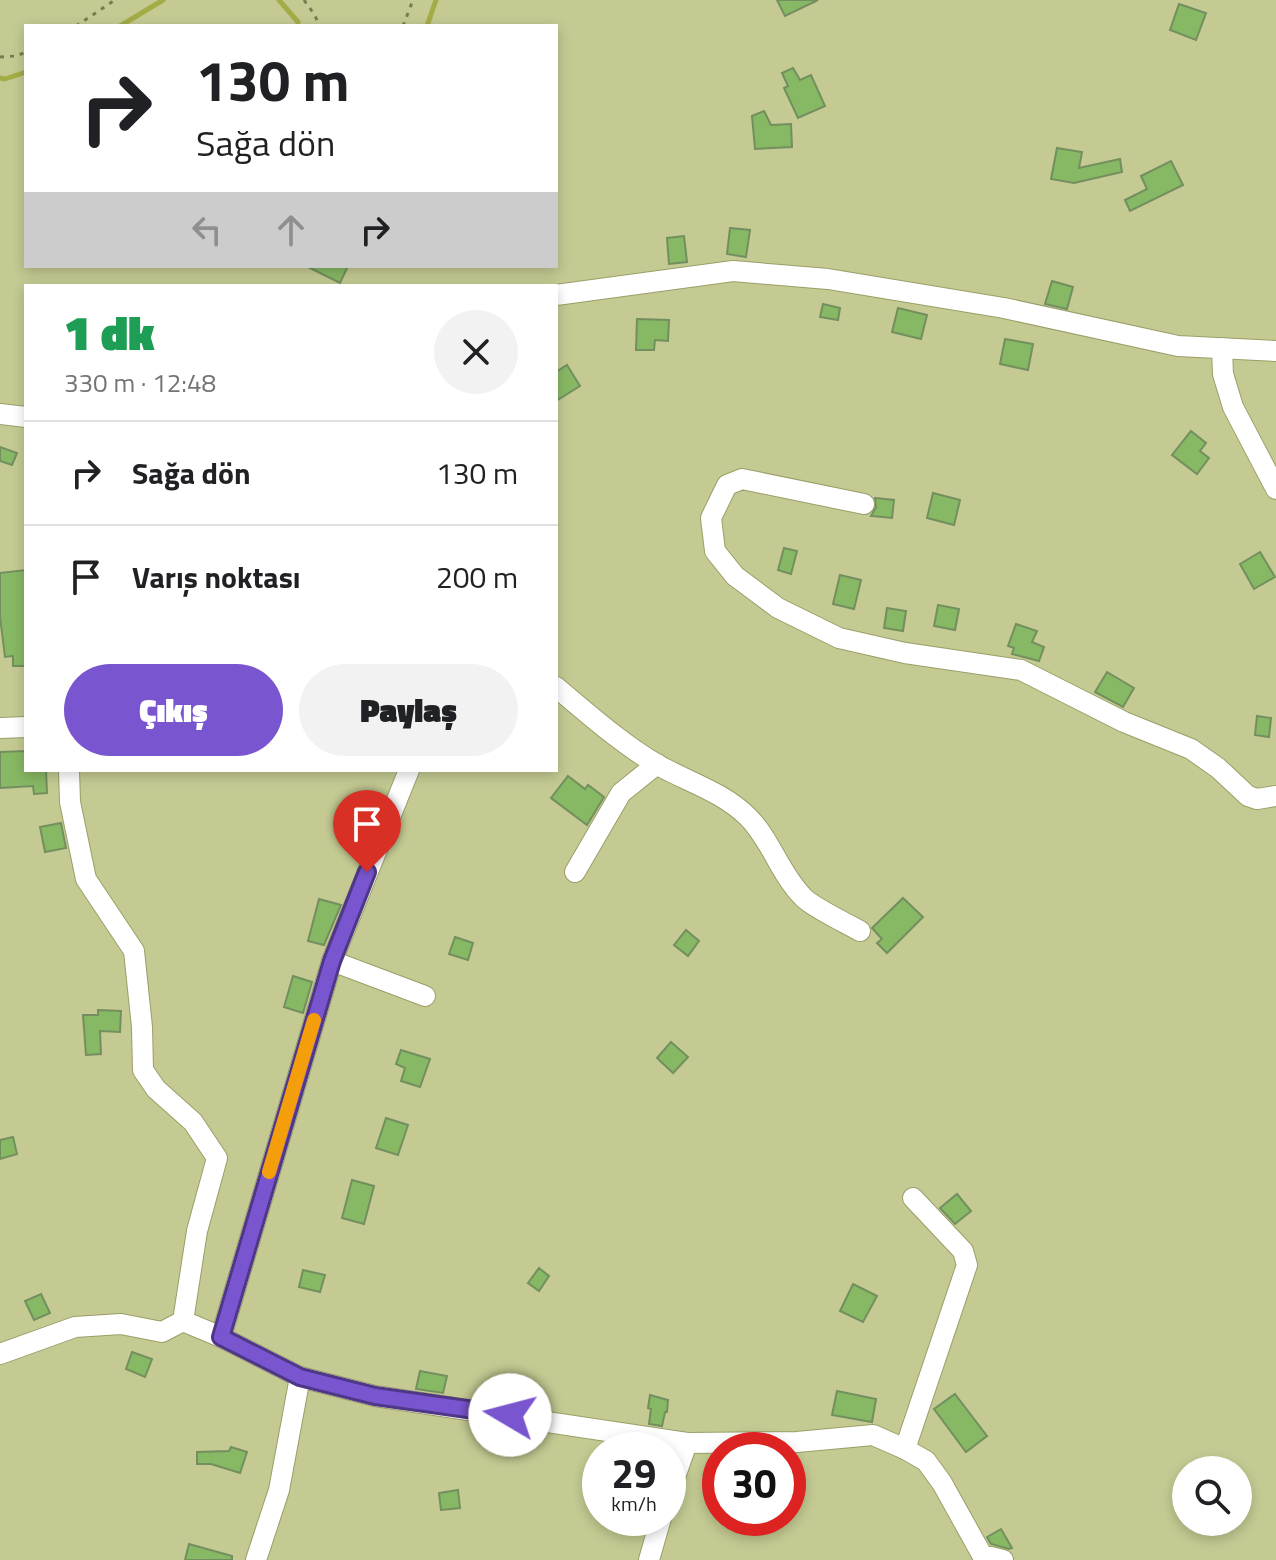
<!DOCTYPE html>
<html lang="tr">
<meta charset="utf-8">
<style>
:root{--surface:#fff;--page:#f2f2f2;--text:#202124;--muted:#757577;--line:#e0e0e0;--accent:#7955cf}
body{margin:0;font-family:"Titillium Web",sans-serif;background:var(--page);color:var(--text);height:100vh;display:flex;flex-direction:column;font-size:30px;white-space:nowrap}
*{box-sizing:border-box;margin:0}
p{font-size:26px;color:var(--muted)}
.icon{flex:none;width:44px;height:44px;fill:none;stroke:currentColor;stroke-width:2;stroke-linecap:round;stroke-linejoin:round}
.map{position:relative;flex:1;overflow:hidden}
.details{position:absolute;left:24px;top:284px;width:534px;height:488px;display:flex;flex-direction:column;background:var(--surface);border-radius:0px;box-shadow:0 4px 12px #0003}
.details>*{flex:none}
.banner{position:absolute;left:24px;top:24px;width:534px;height:244px;border-radius:0px;box-shadow:0 4px 12px #0003;background:#fff;color:var(--text);overflow:hidden}
.buttons{position:absolute;left:1172px;top:1456px;display:grid;gap:16px}
.buttons a{display:grid;place-items:center;width:80px;height:80px;border-radius:50%;background:var(--surface);box-shadow:0 4px 12px #0003;font-size:40px}
.speed{position:absolute;left:582px;top:1432px;display:flex;gap:16px;font-size:40px;font-weight:700;text-align:center}
.speed>*{display:grid;place-content:center;width:104px;height:104px;border-radius:50%;background:var(--surface);box-shadow:0 4px 12px #0003;line-height:1}
.speed small{font-size:20px;font-weight:400}
.speed .limit{border:12px solid #d22;background:#fff;color:#111}
.pin{position:absolute;display:grid;place-items:center;width:68px;height:68px;color:#fff;margin:-82px -34px;border-radius:50% 50% 50% 0;rotate:-45deg;box-shadow:0 0 8px #0007}
.pin .icon{rotate:45deg}
.me{position:absolute;width:88px;margin:-44px;rotate:278deg;stroke-linejoin:round;filter:drop-shadow(0 0 6px #0008)}
.turn{display:flex;align-items:center;gap:28px;height:168px;padding:0 40px;font-size:36px}
.turn .icon{width:104px;height:104px;stroke-width:2.5}
.turn b{display:block;font-size:56px;line-height:68px}
.lanes{display:flex;align-items:center;height:76px;padding:0 40px;background:#0003;justify-content:center;gap:40px;direction:ltr}
.lanes .off{opacity:.35}
.round{display:grid;place-items:center;flex:none;width:84px;height:84px;border-radius:42px;background:var(--page)}
.head{display:flex;align-items:center;justify-content:space-between;height:136px;padding:0 40px}
h1{font-size:48px;font-weight:800;line-height:60px;color:#1e9e55}
.action{display:flex;gap:16px;margin-top:auto;padding:16px 40px}
.action a{flex:1;height:92px;border-radius:48px;background:var(--accent);color:#fff;font-size:32px;font-weight:800;line-height:92px;text-align:center}
.action a+a{background:var(--page);color:var(--text)}
ul{padding:0;list-style:none}
li{display:flex;align-items:center;gap:24px;height:104px;padding:0 40px;border-top:2px solid var(--line)}
li div{flex:1}
li b{display:block;font-size:30px}
li em{font-style:normal}
.map>svg:first-child{display:block}
</style>
<div class="map">
<svg width="1276" height="1560" viewBox="0 0 1276 1560">
<rect width="100%" height="100%" fill="#c4ca92"/>
<g fill="none" stroke-linecap="round" stroke-linejoin="round">
<g stroke="#a4ac46" stroke-width="5">
<path d="M279,0L298,22V26"/>
<path d="M120,26L163,0"/>
<path d="M427,26L436,0"/>
<path d="M0,78L5,79L26,72"/>
</g>
</g>
<g fill="#87b863" stroke="#738f5f" stroke-width="2">
<path d="M777,0H818L785,16Z"/>
<path d="M1179,4L1206,13L1196,40L1170,30Z"/>
<path d="M793,68L800,80L811,75L825,106L798,118L784,88L788,86L782,73Z"/>
<path d="M764,111L771,125L791,124L792,147L755,149L752,116Z"/>
<path d="M1057,148L1082,152L1079,168L1120,159L1122,172L1074,183L1051,179Z"/>
<path d="M1171,161L1183,185L1130,211L1125,200L1147,189L1141,176Z"/>
<path d="M730,228L750,230L746,257L727,254Z"/>
<path d="M684,236L687,262L669,264L667,238Z"/>
<path d="M306,266H348L340,283Z"/>
<path d="M1052,281L1073,287L1067,309L1045,304Z"/>
<path d="M823,304L840,308L838,320L820,317Z"/>
<path d="M898,308L927,315L921,339L892,332Z"/>
<path d="M637,319L669,320L668,341L655,340L654,350H636Z"/>
<path d="M1005,339L1033,344L1028,370L1000,364Z"/>
<path d="M567,365L580,386L556,401V372Z"/>
<path d="M1191,431L1206,443L1200,451L1209,458L1197,474L1172,455Z"/>
<path d="M0,447L17,453L12,465L0,461Z"/>
<path d="M933,493L960,500L954,525L927,518Z"/>
<path d="M875,498L894,500L892,518L871,516L876,507Z"/>
<path d="M784,548L797,551L791,574L778,570Z"/>
<path d="M1260,552L1275,577L1254,589L1240,564Z"/>
<path d="M26,570V666H13V656L5,657L0,617V573Z"/>
<path d="M840,575L861,580L854,609L833,604Z"/>
<path d="M938,605L959,609L955,630L934,626Z"/>
<path d="M887,608L906,611L903,631L884,628Z"/>
<path d="M1016,624L1037,631L1032,642L1044,647L1039,661L1012,654L1014,648L1008,646Z"/>
<path d="M1107,672L1134,688L1123,707L1095,692Z"/>
<path d="M1257,716L1271,718L1269,737L1255,735Z"/>
<path d="M26,751V770H46L47,793L34,794L33,786L0,788V752Z"/>
<path d="M568,776L585,789L588,785L604,797L587,825L551,798Z"/>
<path d="M61,823L66,848L45,852L40,827Z"/>
<path d="M903,898L923,917L887,953L877,943L882,939L872,928Z"/>
<path d="M319,899L341,905L324,945L308,941Z"/>
<path d="M686,930L699,941L688,956L674,945Z"/>
<path d="M455,937L473,943L468,960L449,954Z"/>
<path d="M293,976L312,982L303,1013L284,1007Z"/>
<path d="M98,1010L121,1011L120,1032L100,1031L101,1054L86,1055L83,1015H98Z"/>
<path d="M671,1042L688,1057L673,1073L657,1058Z"/>
<path d="M401,1050L430,1059L420,1087L401,1081L405,1068L396,1064Z"/>
<path d="M386,1118L408,1125L398,1155L376,1148Z"/>
<path d="M13,1137L17,1154L0,1159V1140Z"/>
<path d="M352,1180L374,1186L364,1224L342,1218Z"/>
<path d="M957,1194L971,1211L955,1224L940,1208Z"/>
<path d="M539,1268L549,1276L539,1291L528,1283Z"/>
<path d="M303,1270L325,1275L320,1292L299,1287Z"/>
<path d="M853,1284L877,1296L863,1322L840,1311Z"/>
<path d="M41,1294L50,1313L34,1320L25,1301Z"/>
<path d="M132,1352L152,1359L145,1377L126,1369Z"/>
<path d="M420,1371L447,1376L443,1393L416,1389Z"/>
<path d="M837,1391L876,1399L872,1422L832,1415Z"/>
<path d="M955,1394L987,1436L966,1452L934,1409Z"/>
<path d="M650,1395L668,1400L667,1412H665L662,1426L649,1424L651,1409L648,1408Z"/>
<path d="M231,1447L247,1452L240,1473L211,1464H197V1452L229,1451Z"/>
<path d="M458,1490L460,1508L441,1510L439,1493Z"/>
<path d="M1001,1529L1012,1548L1009,1549L991,1544L987,1537Z"/>
<path d="M189,1544L232,1556V1560H185Z"/>
</g>
<g fill="none" stroke-linecap="round" stroke-linejoin="round">
<g stroke="#9a9f68" stroke-width="22">
<g id="minor">
<path d="M556,295L733,271L828,279L1004,308L1178,346L1276,351"/>
<path d="M1222,348L1223,374L1233,407L1276,489"/>
<path d="M0,414L26,417"/>
<path d="M864,504L742,479L727,485L711,518L715,551L735,576L778,608L839,638L905,653L1021,670L1124,722L1191,749L1218,768L1248,796L1257,799L1276,796"/>
<path d="M556,687C588,714 622,744 658,765C688,782 723,792 748,817C771,840 780,874 803,897C812,907 846,923 860,931"/>
<path d="M0,728L26,727"/>
<path d="M69,770L70,802L86,879L134,951L142,1027L143,1070L156,1089L193,1122L217,1158L197,1231L183,1321"/>
<path d="M575,872L621,793L657,764"/>
<path d="M332,961L425,996"/>
<path d="M221,1337L332,961L409,770"/>
<path d="M0,1354L75,1327L121,1324L162,1332L183,1321L221,1337L300,1377L375,1396L687,1443L797,1442L873,1435L905,1449L926,1461L942,1483L982,1555L1003,1560"/>
<path d="M905,1449L967,1265L963,1251L913,1198"/>
<path d="M668,1497L687,1443"/>
<path d="M256,1560L279,1490L300,1377"/>
<path d="M649,1560L661,1518"/>
</g>
</g>
<g stroke="#787c53" stroke-width="3" stroke-dasharray="4 6" stroke-linecap="butt">
<path d="M304,0L314,14L320,26"/>
<path d="M76,26L115,0"/>
<path d="M403,26L413,0"/>
<path d="M0,57L16,56L26,52"/>
</g>
<use href="#minor" stroke="#fff" stroke-width="20"/>
</g>
<g fill="none" stroke-linecap="round" stroke-linejoin="round">
<g stroke="#4f3787" stroke-width="20">
<path id="route" d="M367,872L332,961L221,1337L300,1377L375,1396L510,1415"/>
</g>
<use href="#route" stroke="#7955cf" stroke-width="14"/>
<path stroke="#f59e0b" stroke-width="14" d="M269,1172L314,1020"/>
</g>
</svg>
<div class="buttons">
<a><svg class="icon" aria-label="search" viewBox="0 0 24 24"><circle cx="10" cy="10" r="6"/><path d="M15 15l6 6"/></svg></a>
</div>
<div class="speed"><div>29<small>km/h</small></div><div class="limit">30</div></div>
<div class="pin" style="left:367px;top:872px;background:#d93025"><svg class="icon" aria-label="arrive" viewBox="0 0 24 24"><path d="M6 21V4h12l-3 4 3 4H6"/></svg></div>
<svg class="me" style="left:510px;top:1415px" viewBox="-20 -20 40 40"><circle r="19" fill="#fff"/><path d="M0-13L10 11 0 6-10 11z" fill="#7955cf"/></svg>
<div class="banner">
<div class="turn"><svg class="icon" aria-label="right" viewBox="0 0 24 24"><path d="M7 20v-9h11M14 6l5 5-5 5"/></svg><div><b>130 m</b>Sağa dön</div></div>
<div class="lanes"><svg class="icon off" aria-label="left" viewBox="0 0 24 24"><path d="M17 20v-9H6M10 6l-5 5 5 5"/></svg><svg class="icon off" aria-label="ahead" viewBox="0 0 24 24"><path d="M12 20V5M6 11l6-6 6 6"/></svg><svg class="icon" aria-label="right" viewBox="0 0 24 24"><path d="M7 20v-9h11M14 6l5 5-5 5"/></svg></div>
</div>
<section class="details">
<div class="head"><div><h1>1 dk</h1><p>330 m · 12:48</p></div><a class="round"><svg class="icon" aria-label="close" viewBox="0 0 24 24"><path d="M6 6l12 12M18 6L6 18"/></svg></a></div>
<ul>
<li><svg class="icon" aria-label="right" viewBox="0 0 24 24"><path d="M7 20v-9h11M14 6l5 5-5 5"/></svg><div><b>Sağa dön</b></div><em>130 m</em></li>
<li><svg class="icon" aria-label="arrive" viewBox="0 0 24 24"><path d="M6 21V4h12l-3 4 3 4H6"/></svg><div><b>Varış noktası</b></div><em>200 m</em></li>
</ul>
<div class="action"><a>Çıkış</a><a>Paylaş</a></div>
</section>
</div>
